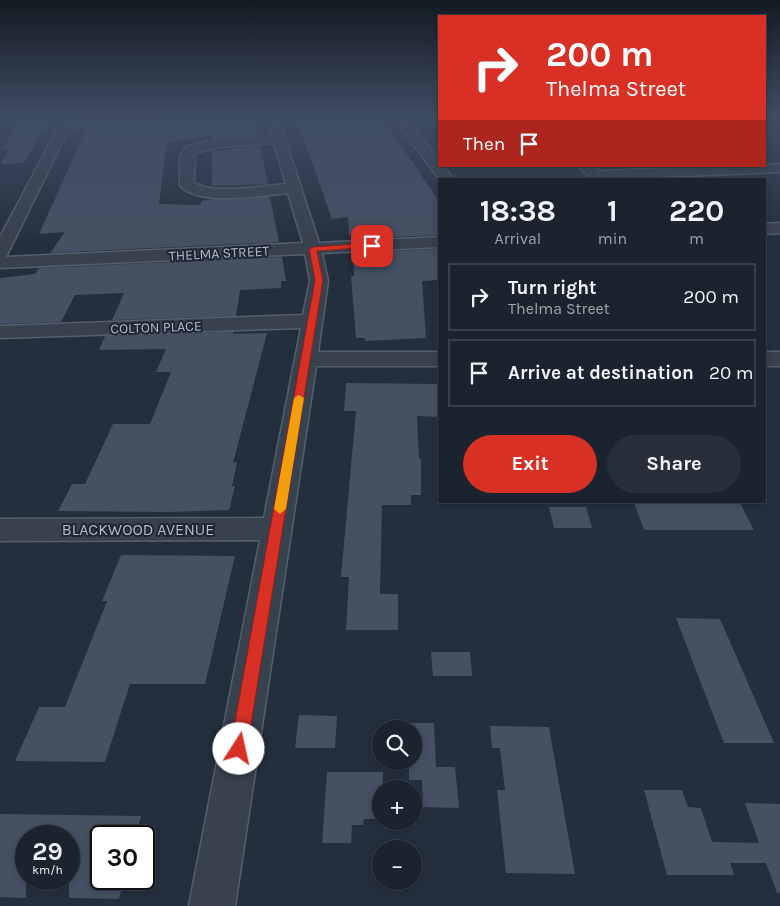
<!DOCTYPE html>
<meta charset="utf-8">
<style>
:root{--surface:#1b232e;--page:#282f3a;--text:#f1f3f6;--muted:#a0a4aa;--line:#39404a;--accent:#d93025}
body{margin:0;font-family:Karla,sans-serif;background:var(--page);color:var(--text);height:100vh;display:flex;flex-direction:column;font-size:19px;white-space:nowrap}
*{box-sizing:border-box;margin:0}
p{font-size:16px;color:var(--muted)}
.icon{flex:none;width:28px;height:28px;fill:none;stroke:currentColor;stroke-width:2;stroke-linecap:round;stroke-linejoin:round}
.map{position:relative;flex:1;overflow:hidden}
.drawer{position:absolute;left:438px;top:178px;width:328px;height:325px;display:flex;flex-direction:column;background:var(--surface);border-radius:0px;box-shadow:0 2px 8px #0003,0 0 0 1px var(--line)}
.drawer>*{flex:none}
.guide{position:absolute;left:438px;top:15px;width:328px;height:152px;border-radius:0px;box-shadow:0 2px 8px #0003,0 0 0 1px var(--line);background:#d93025;color:#fff;overflow:hidden}
.controls{position:absolute;left:372px;top:720px;display:grid;gap:10px}
.controls a{display:grid;place-items:center;width:50px;height:50px;border-radius:50%;background:var(--surface);box-shadow:0 2px 8px #0003,0 0 0 1px var(--line);font-size:25px}
.speed{position:absolute;left:15px;top:825px;display:flex;gap:10px;font-size:25px;font-weight:700;text-align:center}
.speed>*{display:grid;place-content:center;width:65px;height:65px;border-radius:50%;background:var(--surface);box-shadow:0 2px 8px #0003,0 0 0 1px var(--line);line-height:1}
.speed small{font-size:12px;font-weight:400}
.speed .limit{border:2px solid #111;border-radius:8px;background:#fff;color:#111}
.pin{position:absolute;display:grid;place-items:center;width:42px;height:42px;color:#fff;margin:-21px;border-radius:10px;box-shadow:0 2px 8px #0006}
.me{position:absolute;width:55px;margin:-28px;rotate:10deg;stroke-linejoin:round;filter:drop-shadow(0 0 4px #0008)}
.turn{display:flex;align-items:center;gap:18px;height:105px;padding:0 25px;font-size:22px}
.turn .icon{width:65px;height:65px;stroke-width:2.5}
.turn b{display:block;font-size:35px;line-height:42px}
.then{display:flex;align-items:center;height:48px;padding:0 25px;background:#0003;gap:10px;font-size:19px}
.eta{display:flex;justify-content:space-evenly;align-items:center;height:85px;text-align:center}
.eta b{font-size:30px;font-weight:700;line-height:35px}
.primary-button{display:flex;gap:10px;margin-top:auto;padding:10px 25px}
.primary-button a{flex:1;height:58px;border-radius:30px;background:var(--accent);color:#fff;font-size:20px;font-weight:700;line-height:58px;text-align:center}
.primary-button a+a{background:var(--page);color:var(--text)}
ul{padding:0;list-style:none}
li{display:flex;align-items:center;gap:15px;height:68px;margin:0 10px 8px;padding:0 15px;border:2px solid var(--line);border-radius:0px}
li div{flex:1}
li b{display:block;font-size:19px}
li em{font-style:normal}
.map>svg:first-child{display:block}
</style>
<div class="map">
<svg width="780" height="906" viewBox="0 0 780 906">
<rect width="100%" height="100%" fill="#242f3e"/>
<g fill="#455162">
<path d="M30,117H50L24,163L0,164L9,150H1L22,120Z"/>
<path d="M152,117H255L258,135L212,139L211,135L167,143L159,204L200,205L202,201L213,199L270,197L279,242L50,253L65,232L39,234L86,129L144,122Z"/>
<path d="M296,117H374L377,122H385L439,201V235L352,239L351,234L349,235L348,217L332,219Z"/>
<path d="M260,146L268,184L212,186V151Z"/>
<path d="M439,249V280L422,281L426,338L365,341V338H356L351,276H354L353,253Z"/>
<path d="M282,257L286,281H281V288L240,290L236,316L112,320L124,293L75,295L61,322L0,324V278L35,274L39,268Z"/>
<path d="M233,332V334L267,333L233,463L237,462L232,486H235L229,510L168,512L58,511L72,484H85L113,424H150L171,372H156L166,349L99,350L105,336Z"/>
<path d="M346,383L439,384V417L417,416L419,459H421V495H411V505H382L380,594H398V630H346L349,577H341L356,411H344Z"/>
<path d="M716,501H739L754,530H644L634,503H717Z"/>
<path d="M549,507H586L592,528H554Z"/>
<path d="M121,555L235,556L205,684H130L105,762L15,761L39,707H65L107,601H102Z"/>
<path d="M676,618L720,619L774,743H724Z"/>
<path d="M431,652H470L472,676H433Z"/>
<path d="M299,715L337,716L335,748H295Z"/>
<path d="M409,723H434L436,767H455L459,808L423,807L422,780H409V761H414V729H409Z"/>
<path d="M490,726L549,727L575,874L506,873L497,790H505L500,748H492Z"/>
<path d="M327,772H383L381,819H364L363,825H352L351,843H322Z"/>
<path d="M644,790H682L688,807L701,808L712,842L759,843L745,803L780,804V893H777L766,863H730L734,875H667Z"/>
<path d="M0,814L141,816L136,836H101V879H124L119,899L69,898V836H26V898L0,897Z"/>
</g>
<g fill="none" stroke-linecap="round" stroke-linejoin="round">
<g stroke="#565f6c" stroke-width="3">
<g id="minor">
<path d="M116,117H150L144,120L79,128L66,135L6,257L303,243L288,193C264,195 196,207 180,185V156L185,147L221,139L272,136L266,117H278L319,243L439,237V247L322,253L328,281L318,352H439V366H316L235,906H189L260,540L0,541V519L264,518L301,328L0,338V326L303,315L310,281L305,254L0,268V237L57,130L76,122ZM274,143L286,184C261,186 216,195 194,183L195,153L221,147Z"/>
<path d="M393,117H405L439,160V166H443L453,179H439Z"/>
<path d="M780,164V172L607,179L591,178L578,166H594L599,171Z"/>
<path d="M780,223V233L764,234V224Z"/>
<rect x="764" y="352" width="16" height="14"/>
</g>
</g>
<use href="#minor" fill="#38414e" fill-rule="evenodd"/>
</g>
<linearGradient id="sky" x2="0" y2="1"><stop stop-color="#141a22"/><stop offset="0.48" stop-color="#3f4d63"/><stop offset="1" stop-color="#3f4d63" stop-opacity="0"/></linearGradient>
<rect width="780" height="244" fill="url(#sky)"/>
<path fill="#d93025" stroke="#8d1f18" d="M372,243L375,246L374,247L317,251L323,280L247,749L245,755L239,758L233,755L230,749L315,280L309,249L313,247Z"/>
<path fill="#f59e0b" d="M299,395L304,398L286,509L280,514L274,509L294,398Z"/>
<g text-anchor="middle" stroke-width="4" stroke-linejoin="round" paint-order="stroke">
<g font-size="14" fill="#b4bcc9" stroke="#1d2633">
<text transform="translate(219 253) rotate(-3)" y="5">THELMA STREET</text>
<text transform="translate(156 327) rotate(-2)" y="5">COLTON PLACE</text>
</g>
<g font-size="16" fill="#b4bcc9" stroke="#1d2633">
<text x="138" y="535">BLACKWOOD AVENUE</text>
</g>
</g>
</svg>
<div class="controls">
<a><svg class="icon" aria-label="search" viewBox="0 0 24 24"><circle cx="10" cy="10" r="6"/><path d="M15 15l6 6"/></svg></a>
<a>+</a>
<a>−</a>
</div>
<div class="speed"><div>29<small>km/h</small></div><div class="limit">30</div></div>
<div class="pin" style="left:372px;top:246px;background:#d93025"><svg class="icon" aria-label="arrive" viewBox="0 0 24 24"><path d="M6 21V4h12l-3 4 3 4H6"/></svg></div>
<svg class="me" style="left:239px;top:749px" viewBox="-20 -20 40 40"><circle r="19" fill="#fff"/><path d="M0-13L10 11 0 6-10 11z" fill="#d93025"/></svg>
<div class="guide">
<div class="turn"><svg class="icon" aria-label="right" viewBox="0 0 24 24"><path d="M7 20v-9h11M14 6l5 5-5 5"/></svg><div><b>200 m</b>Thelma Street</div></div>
<div class="then">Then<svg class="icon" aria-label="arrive" viewBox="0 0 24 24"><path d="M6 21V4h12l-3 4 3 4H6"/></svg></div>
</div>
<section class="drawer">
<div class="eta">
<div><b>18:38</b><p>Arrival</p></div>
<div><b>1</b><p>min</p></div>
<div><b>220</b><p>m</p></div>
</div>
<ul>
<li><svg class="icon" aria-label="right" viewBox="0 0 24 24"><path d="M7 20v-9h11M14 6l5 5-5 5"/></svg><div><b>Turn right</b><p>Thelma Street</p></div><em>200 m</em></li>
<li><svg class="icon" aria-label="arrive" viewBox="0 0 24 24"><path d="M6 21V4h12l-3 4 3 4H6"/></svg><div><b>Arrive at destination</b></div><em>20 m</em></li>
</ul>
<div class="primary-button"><a>Exit</a><a>Share</a></div>
</section>
</div>
